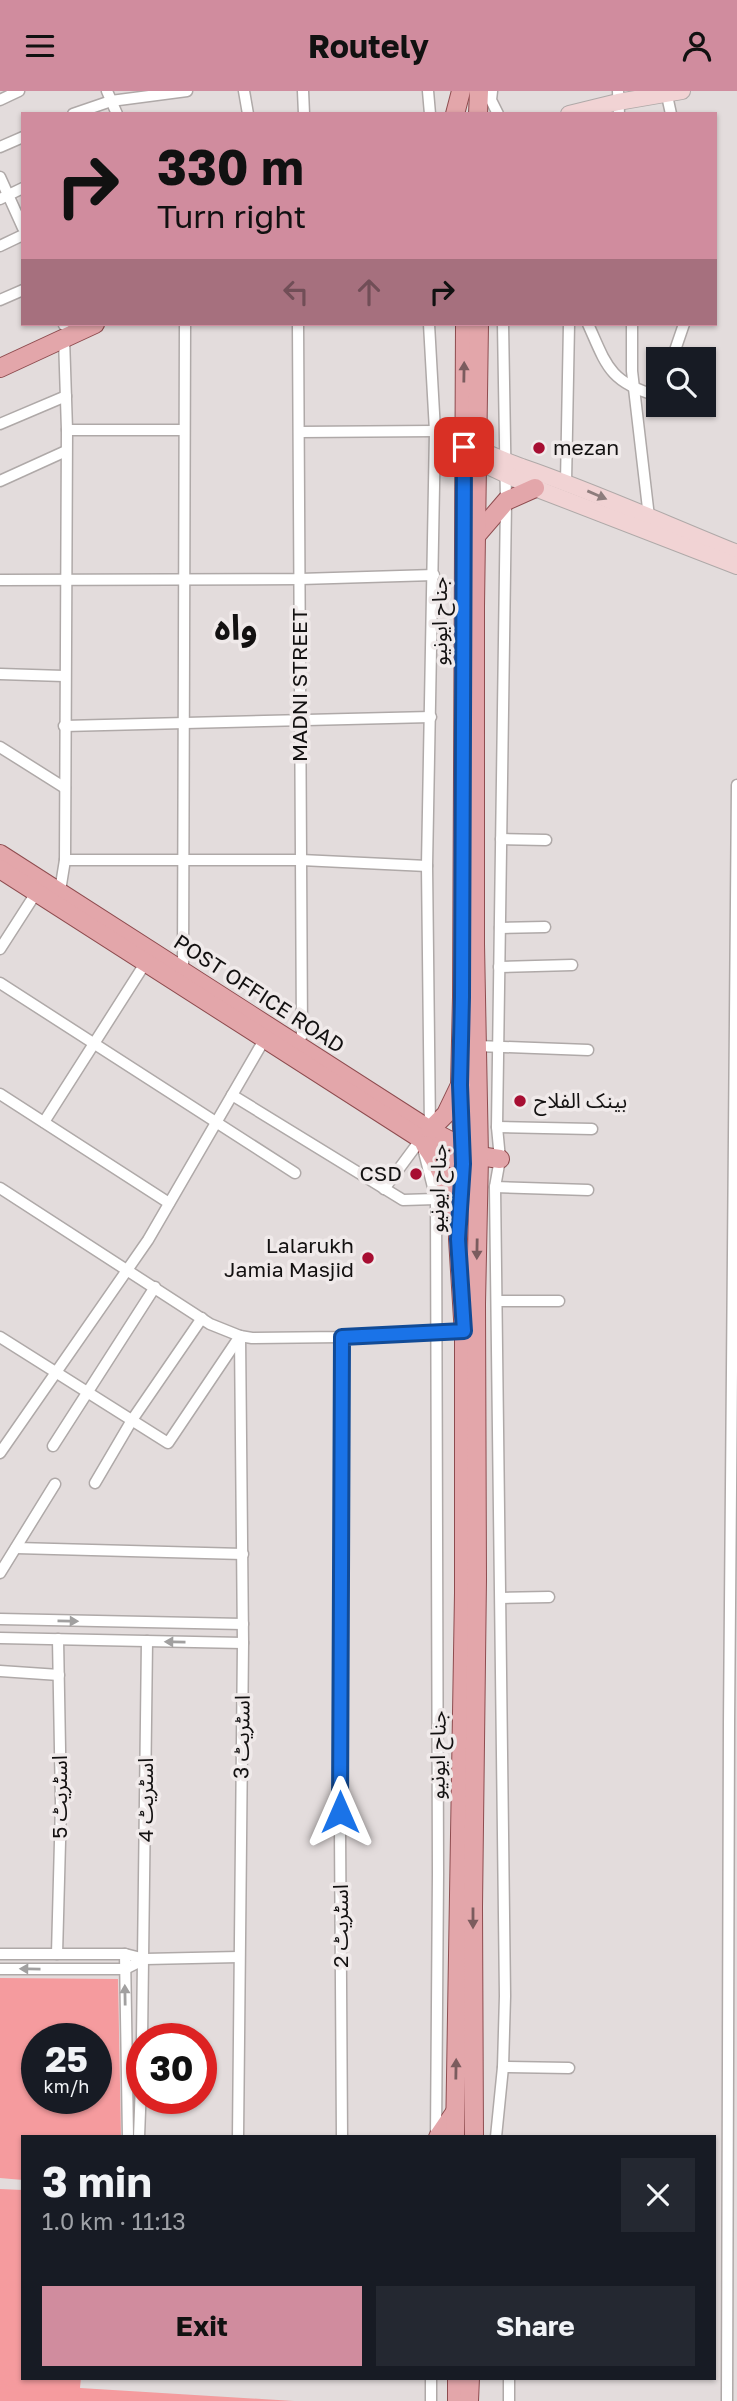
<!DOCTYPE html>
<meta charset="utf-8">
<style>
:root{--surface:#171b24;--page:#242831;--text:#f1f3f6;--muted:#9ea1a6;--accent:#d08c9e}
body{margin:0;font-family:"Golos Text","Noto Sans Arabic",sans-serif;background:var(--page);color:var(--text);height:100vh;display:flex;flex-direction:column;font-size:26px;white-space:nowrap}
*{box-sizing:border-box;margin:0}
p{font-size:23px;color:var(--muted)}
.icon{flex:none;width:38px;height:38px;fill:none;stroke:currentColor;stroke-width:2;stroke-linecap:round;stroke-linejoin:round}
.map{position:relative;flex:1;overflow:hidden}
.details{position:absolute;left:21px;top:2044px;width:695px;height:245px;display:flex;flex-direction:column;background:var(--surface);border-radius:0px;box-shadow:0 2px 5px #0004}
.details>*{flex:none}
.guide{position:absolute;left:21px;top:21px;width:696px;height:214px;border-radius:0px;box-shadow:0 2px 5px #0004;background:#d08c9e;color:#111;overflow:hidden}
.buttons{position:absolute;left:646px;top:256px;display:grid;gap:14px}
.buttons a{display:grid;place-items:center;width:70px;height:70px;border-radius:0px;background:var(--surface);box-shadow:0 2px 5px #0004;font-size:35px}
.speed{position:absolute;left:21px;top:1932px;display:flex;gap:14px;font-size:35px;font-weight:700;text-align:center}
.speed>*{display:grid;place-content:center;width:91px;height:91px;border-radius:50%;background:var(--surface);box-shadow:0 2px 5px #0004;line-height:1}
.speed small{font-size:18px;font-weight:400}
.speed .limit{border:10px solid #d22;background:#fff;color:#111}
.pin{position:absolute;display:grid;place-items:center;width:60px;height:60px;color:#fff;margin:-30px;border-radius:14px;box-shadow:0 4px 10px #0006}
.me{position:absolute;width:77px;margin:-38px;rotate:0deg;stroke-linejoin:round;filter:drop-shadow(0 0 5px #0008)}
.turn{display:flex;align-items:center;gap:24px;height:147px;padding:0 21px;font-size:32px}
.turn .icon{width:91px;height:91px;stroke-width:2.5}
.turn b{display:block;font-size:49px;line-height:60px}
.lanes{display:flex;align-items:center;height:66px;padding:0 21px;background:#0003;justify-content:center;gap:35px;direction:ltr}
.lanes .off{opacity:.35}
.round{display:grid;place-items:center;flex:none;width:74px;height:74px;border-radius:0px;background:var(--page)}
.overview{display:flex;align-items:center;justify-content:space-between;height:119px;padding:0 21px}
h1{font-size:42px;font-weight:700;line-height:52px}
.action{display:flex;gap:14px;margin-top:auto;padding:14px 21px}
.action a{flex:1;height:80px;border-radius:0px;background:var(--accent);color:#111;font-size:28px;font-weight:700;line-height:80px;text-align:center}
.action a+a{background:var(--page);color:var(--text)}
header{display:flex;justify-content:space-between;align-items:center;height:91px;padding:0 21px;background:var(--accent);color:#111;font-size:32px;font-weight:700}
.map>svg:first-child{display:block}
</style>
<header><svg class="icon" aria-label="menu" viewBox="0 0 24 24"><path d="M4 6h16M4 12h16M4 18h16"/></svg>Routely<svg class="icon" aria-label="person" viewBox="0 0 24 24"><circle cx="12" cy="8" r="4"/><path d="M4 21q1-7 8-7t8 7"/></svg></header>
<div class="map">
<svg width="737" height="2310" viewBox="0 0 737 2310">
<rect width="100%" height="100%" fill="#e3dcdc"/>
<g fill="#f59b9e" fill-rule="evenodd">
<path d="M0,1887L118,1888L121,2046H23V2089L0,2087ZM37,1948H96V2007H37Z"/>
<path d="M0,2098L23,2099V2287H81L80,2297L294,2310H0Z"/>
</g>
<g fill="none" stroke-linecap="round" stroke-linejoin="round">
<g stroke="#afa9a8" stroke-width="13">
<g id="street">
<path d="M107,0L117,23"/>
<path d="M244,0L248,23"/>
<path d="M303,0L304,23"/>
<path d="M428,0L430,23"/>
<path d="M492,0L491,9L498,23"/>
<path d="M618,0L619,23"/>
<path d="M666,0L671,23"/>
<path d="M0,9L19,0"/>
<path d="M73,23L111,10L187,0"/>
<path d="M0,56L23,46"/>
<path d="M0,86L23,137"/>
<path d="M0,108L23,97"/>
<path d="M0,155L23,144"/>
<path d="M0,209L23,199"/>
<path d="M64,233V234"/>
<path d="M429,233L435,340L427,775L430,1039"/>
<path d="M588,233C606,273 609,291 655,304L658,298"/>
<path d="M632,233V280L649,426"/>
<path d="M672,268L684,233"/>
<path d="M0,333L66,305"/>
<path d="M67,339H184"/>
<path d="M300,341L435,340"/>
<path d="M0,390L66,360"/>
<path d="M566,391L569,233"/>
<path d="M0,489L300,488L434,484"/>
<path d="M0,583L64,585"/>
<path d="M64,635L431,626"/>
<path d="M0,656L65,697"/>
<path d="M501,748L546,749"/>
<path d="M65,769H301L427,775"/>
<path d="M59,806L65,769L67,339L64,247"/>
<path d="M500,837L545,836"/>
<path d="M0,858L36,802"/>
<path d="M499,876L572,874"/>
<path d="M183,880L185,233"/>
<path d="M0,892L295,1082"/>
<path d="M477,955L588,959"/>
<path d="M295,956L302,944L298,233"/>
<path d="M0,1003L169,1112"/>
<path d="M232,1004L403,1109L436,1108"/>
<path d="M44,1031L146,871"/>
<path d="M497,1036L592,1038"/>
<path d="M424,1061L436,1108L438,1783L436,2046"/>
<path d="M495,1096L588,1099"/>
<path d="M0,1097L210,1233L240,1245L252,1247L342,1246L464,1240"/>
<path d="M384,1098L421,1048"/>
<path d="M498,1210H559"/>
<path d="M0,1246L168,1352L240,1245"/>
<path d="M342,1246L339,1586L342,2046"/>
<path d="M53,1355L155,1196"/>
<path d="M0,1362L148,1149L264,949"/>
<path d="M95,1392L132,1329L202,1227"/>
<path d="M16,1457L243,1463"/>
<path d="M0,1482L55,1393"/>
<path d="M501,1507L549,1506"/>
<path d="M0,1528L243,1533"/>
<path d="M0,1547L243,1552"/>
<path d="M0,1580L59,1584"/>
<path d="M0,1863H125L145,1868L239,1866"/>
<path d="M57,1863L61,1713L58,1548"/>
<path d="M125,1863L128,2046"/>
<path d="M0,1878H125L145,1868"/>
<path d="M142,1948L147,1550"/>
<path d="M503,1976L569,1977"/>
<path d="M139,2046L142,1966"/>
<path d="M238,2046L243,1552L240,1245"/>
<path d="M496,2046L503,1976L505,1905L495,1096L500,1068L497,1036L506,410L503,233"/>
<path d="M431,2310V2287"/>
<path d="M509,2310V2287"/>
<path d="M727,2310L729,1631L737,694"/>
</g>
</g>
<g stroke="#afa9a8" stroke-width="18">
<g id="secondary">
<path d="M569,23L618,11L682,0"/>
<path d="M466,356C485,359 503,370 522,376C595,401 665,433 737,462"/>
<path d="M466,369L477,370L535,397L737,475"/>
</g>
</g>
<g stroke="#8e4c4f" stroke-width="20">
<g id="primary">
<path d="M455,23L461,0"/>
<path d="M478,23L479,0"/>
<path d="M0,277L95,233"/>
<path d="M476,445L506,410L535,397"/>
<path d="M0,763L430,1039L479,1065L500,1068"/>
<path d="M0,778L421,1048L462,1073L472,1075"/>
<path d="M430,1039L446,1023L459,996"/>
<path d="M425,1054C439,1073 448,1093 453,1117"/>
<path d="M438,2046L455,2021"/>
<path d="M455,2046L464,1502V1244L458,1148L463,1057L460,994L462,906L465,233"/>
<path d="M474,2046L473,1816L477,1488L476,1213L479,1065L475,853V515L479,233"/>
<path d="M457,2310V2287"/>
<path d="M469,2310L470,2287"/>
</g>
</g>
<use href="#street" stroke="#fff" stroke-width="10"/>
<use href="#secondary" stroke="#f1d3d4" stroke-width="16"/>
<use href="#primary" stroke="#e3a6aa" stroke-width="18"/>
</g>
<defs><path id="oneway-solid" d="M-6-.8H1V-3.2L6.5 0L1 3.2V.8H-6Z" transform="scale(1.75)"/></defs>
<g fill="#7b5c5e">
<use href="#oneway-solid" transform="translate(464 281) rotate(-89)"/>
<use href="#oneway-solid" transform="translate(477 1158) rotate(91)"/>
<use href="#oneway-solid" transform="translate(473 1827) rotate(90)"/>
<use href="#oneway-solid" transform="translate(456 1978) rotate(-89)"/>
</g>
<use fill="#8d7c7c" href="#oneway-solid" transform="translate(597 404) rotate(23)"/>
<g fill="#a1a0a0">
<use href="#oneway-solid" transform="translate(68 1530) rotate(1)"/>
<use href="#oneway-solid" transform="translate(175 1551) rotate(-179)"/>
<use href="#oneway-solid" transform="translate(30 1878) rotate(-179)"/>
<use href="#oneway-solid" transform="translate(125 1904) rotate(-91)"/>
</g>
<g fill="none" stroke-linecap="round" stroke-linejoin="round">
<g stroke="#114b97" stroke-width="18">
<path id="route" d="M340,1721L342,1246L464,1240L458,1148L463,1073L460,994L462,906L464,356"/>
</g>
<use href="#route" stroke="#1a73e8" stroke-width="12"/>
</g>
<g fill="#a70e32" stroke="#f0eaea" stroke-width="2.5">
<circle cx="539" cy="357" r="7"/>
<circle cx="520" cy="1010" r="7"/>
<circle cx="416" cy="1083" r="7"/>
<circle cx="368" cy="1167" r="7"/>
</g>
<g text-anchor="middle" stroke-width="7" stroke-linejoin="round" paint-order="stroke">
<g font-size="21" fill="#131111" stroke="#f0eaea" text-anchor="start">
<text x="553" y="364">mezan</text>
<text x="534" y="1017">بینک الفلاح</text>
<text x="402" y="1090" text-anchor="end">CSD</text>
<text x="354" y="1162" text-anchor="end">Lalarukh<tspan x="354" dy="24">Jamia Masjid</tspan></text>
</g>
<g font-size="21" fill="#131111" stroke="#f0eaea">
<text transform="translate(440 530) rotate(-90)" y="7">جناح ایونیو</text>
<text transform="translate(300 594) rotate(-90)" y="7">MADNI STREET</text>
<text transform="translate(259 903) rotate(33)" y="7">POST OFFICE ROAD</text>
<text transform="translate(438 1097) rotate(-88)" y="7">جناح ایونیو</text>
<text transform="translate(242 1646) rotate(-89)" y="7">اسٹریٹ 3</text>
<text transform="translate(438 1664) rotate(-89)" y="7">جناح ایونیو</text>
<text transform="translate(60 1706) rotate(-90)" y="7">اسٹریٹ 5</text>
<text transform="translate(146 1709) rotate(-90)" y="7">اسٹریٹ 4</text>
<text transform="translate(341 1835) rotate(-90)" y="7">اسٹریٹ 2</text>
</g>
<g font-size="35" font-weight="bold" fill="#131111" stroke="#f0eaea">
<text x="236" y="549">واہ</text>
</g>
</g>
</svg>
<div class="buttons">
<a><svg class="icon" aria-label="search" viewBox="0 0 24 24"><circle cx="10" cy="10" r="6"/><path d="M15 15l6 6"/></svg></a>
</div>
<div class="speed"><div>25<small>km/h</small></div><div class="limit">30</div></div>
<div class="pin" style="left:464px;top:356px;background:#d93025"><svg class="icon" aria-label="arrive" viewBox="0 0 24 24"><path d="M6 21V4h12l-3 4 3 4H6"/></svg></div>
<svg class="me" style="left:340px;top:1721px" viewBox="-20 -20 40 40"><path d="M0-17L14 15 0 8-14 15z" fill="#1a73e8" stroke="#fff" stroke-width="4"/></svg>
<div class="guide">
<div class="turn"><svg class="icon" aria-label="right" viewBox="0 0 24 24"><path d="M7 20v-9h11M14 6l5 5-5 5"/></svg><div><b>330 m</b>Turn right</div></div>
<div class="lanes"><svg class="icon off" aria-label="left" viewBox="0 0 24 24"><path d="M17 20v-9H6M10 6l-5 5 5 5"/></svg><svg class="icon off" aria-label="ahead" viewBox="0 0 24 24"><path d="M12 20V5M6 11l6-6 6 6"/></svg><svg class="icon" aria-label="right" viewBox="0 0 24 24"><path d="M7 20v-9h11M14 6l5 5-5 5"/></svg></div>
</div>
<section class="details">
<div class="overview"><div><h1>3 min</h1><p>1.0 km · 11:13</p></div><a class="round"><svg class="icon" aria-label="close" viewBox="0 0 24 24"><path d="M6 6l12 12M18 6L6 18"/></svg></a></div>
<div class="action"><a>Exit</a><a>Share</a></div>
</section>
</div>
